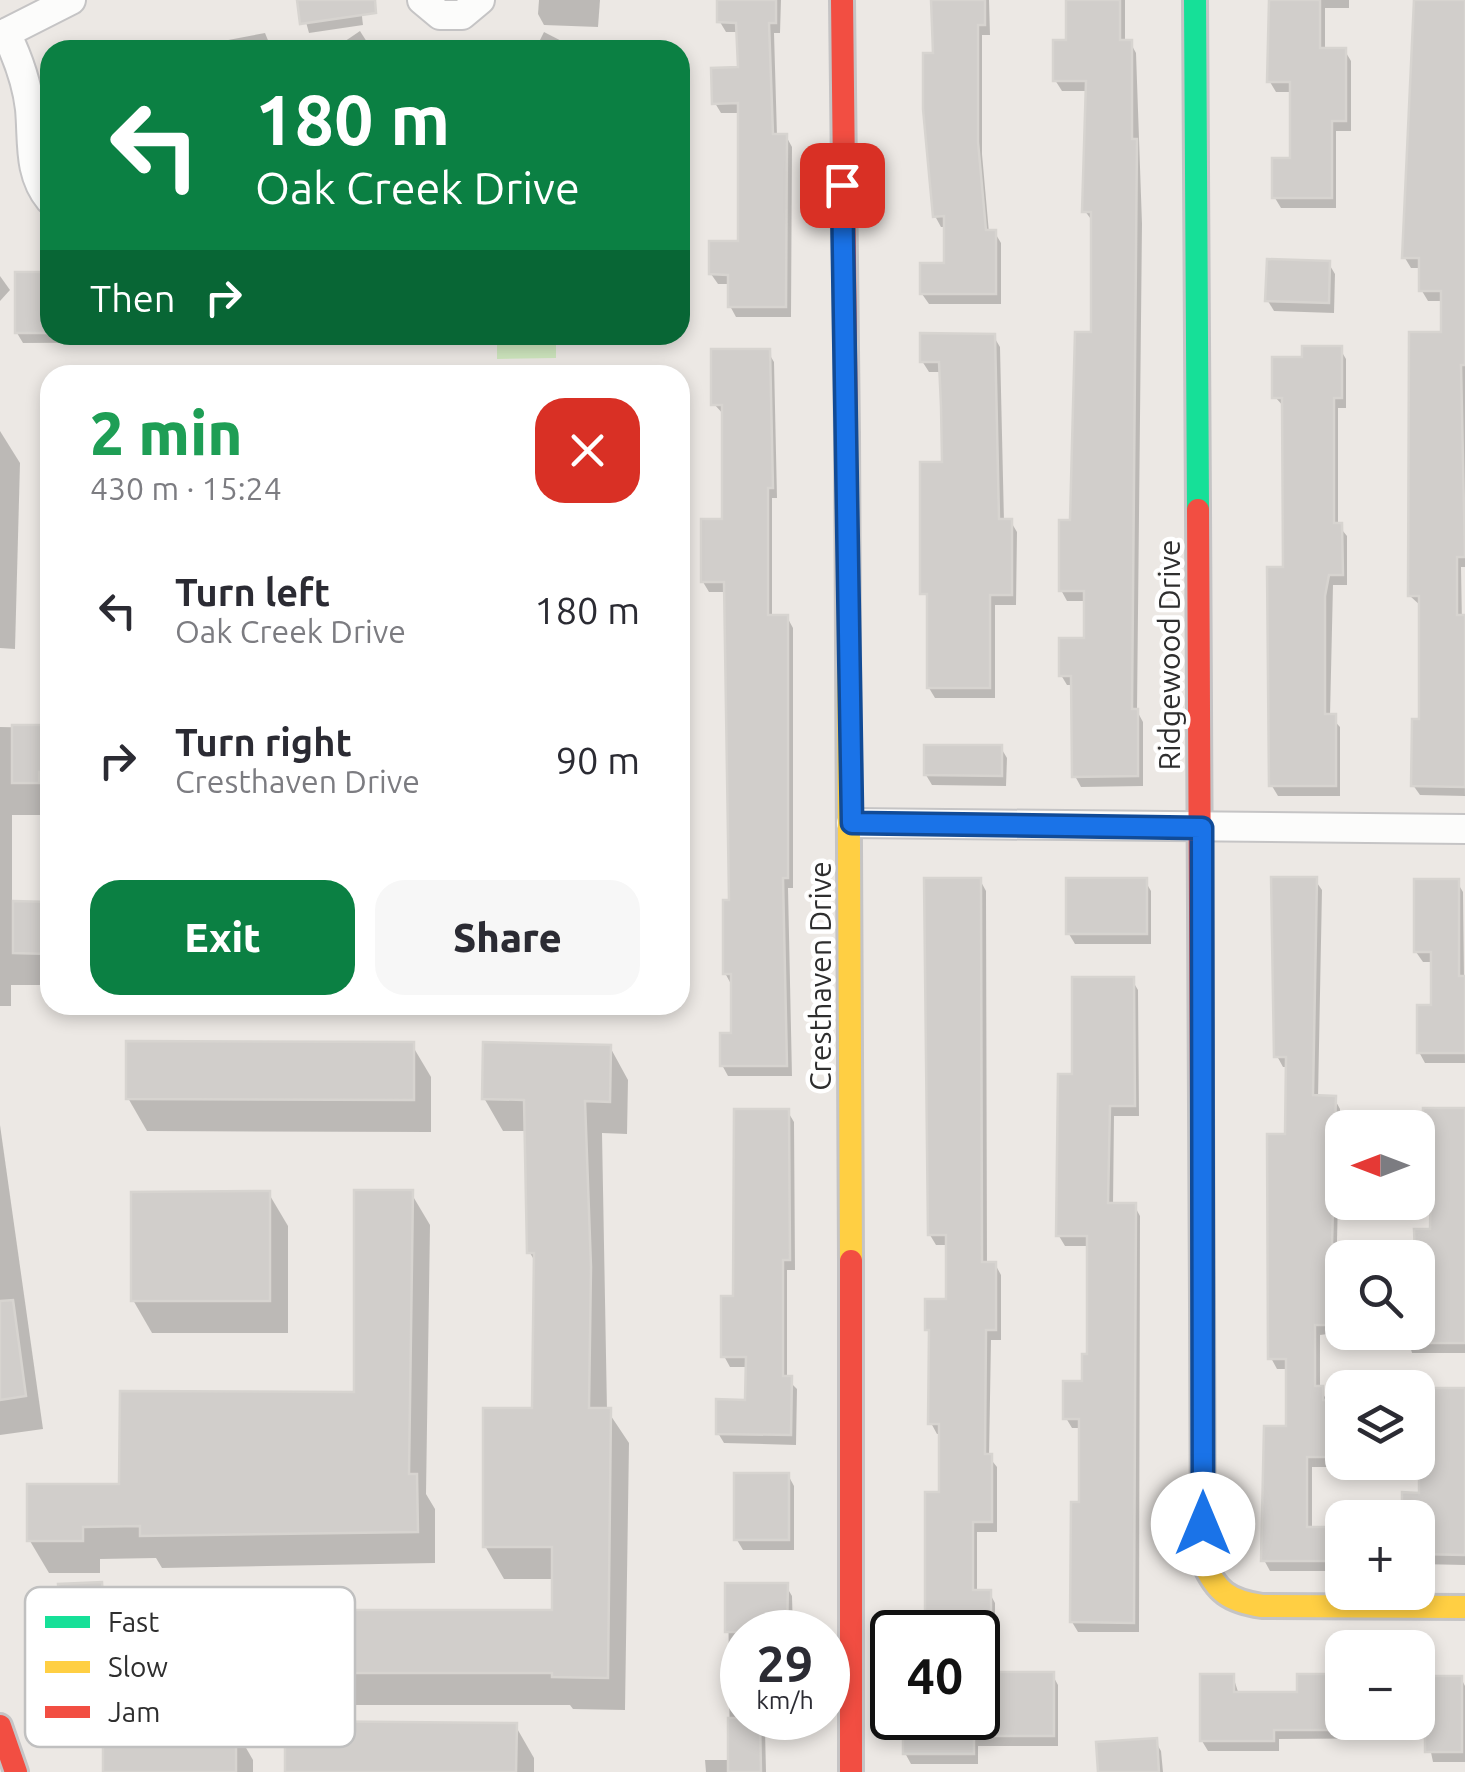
<!DOCTYPE html>
<meta charset="utf-8">
<style>
:root{--surface:#fff;--page:#f7f7f7;--text:#2b2b33;--muted:#7c7c81;--accent:#0b8043}
body{margin:0;font-family:Ubuntu,sans-serif;background:var(--page);color:var(--text);height:100vh;display:flex;flex-direction:column;font-size:38px;white-space:nowrap}
*{box-sizing:border-box;margin:0}
p{font-size:32px;color:var(--muted)}
.icon{flex:none;width:55px;height:55px;fill:none;stroke:currentColor;stroke-width:2;stroke-linecap:round;stroke-linejoin:round}
.map{position:relative;flex:1;overflow:hidden}
.panel{position:absolute;left:40px;top:365px;width:650px;height:650px;display:flex;flex-direction:column;background:var(--surface);border-radius:30px;box-shadow:0 5px 15px #0003}
.panel>*{flex:none}
.hud{position:absolute;left:40px;top:40px;width:650px;height:305px;border-radius:30px;box-shadow:0 5px 15px #0003;background:#0b8043;color:#fff;overflow:hidden}
.needle{width:65px;rotate:270deg}
.controls{position:absolute;left:1325px;top:1110px;display:grid;gap:20px}
.controls a{display:grid;place-items:center;width:110px;height:110px;border-radius:20px;background:var(--surface);box-shadow:0 5px 15px #0003;font-size:50px}
.speed{position:absolute;left:720px;top:1610px;display:flex;gap:20px;font-size:50px;font-weight:700;text-align:center}
.speed>*{display:grid;place-content:center;width:130px;height:130px;border-radius:50%;background:var(--surface);box-shadow:0 5px 15px #0003;line-height:1}
.speed small{font-size:25px;font-weight:400}
.speed .limit{border:5px solid #111;border-radius:15px;background:#fff;color:#111}
.pin{position:absolute;display:grid;place-items:center;width:85px;height:85px;color:#fff;margin:-42px;border-radius:20px;box-shadow:0 5px 15px #0006}
.me{position:absolute;width:110px;margin:-55px;rotate:0deg;stroke-linejoin:round;filter:drop-shadow(0 0 8px #0008)}
.turn{display:flex;align-items:center;gap:35px;height:210px;padding:0 50px;font-size:45px}
.turn .icon{width:130px;height:130px;stroke-width:2.5}
.turn b{display:block;font-size:70px;line-height:85px}
.then{display:flex;align-items:center;height:95px;padding:0 50px;background:#0003;gap:20px;font-size:38px}
.round{display:grid;place-items:center;flex:none;width:105px;height:105px;border-radius:30px;background:var(--page)}
.headline{display:flex;align-items:center;justify-content:space-between;height:170px;padding:0 50px}
h1{font-size:60px;font-weight:800;line-height:75px;color:#1e9e55}
.button{display:flex;gap:20px;margin-top:auto;padding:20px 50px}
.button a{flex:1;height:115px;border-radius:30px;background:var(--accent);color:#fff;font-size:40px;font-weight:800;line-height:115px;text-align:center}
.button a+a{background:var(--page);color:var(--text)}
ul{padding:0;list-style:none}
li{display:flex;align-items:center;gap:30px;height:150px;padding:0 50px}
li div{flex:1}
li b{display:block;font-size:38px}
li em{font-style:normal}
.map>svg:first-child{display:block}
</style>
<div class="map">
<svg width="1465" height="1772" viewBox="0 0 1465 1772">
<rect width="100%" height="100%" fill="#ece8e4"/>
<path fill="#cee6be" d="M497,335H556V358L497,359Z"/>
<g fill="#0003">
<path d="M300,0H360L363,25L309,33Z"/>
<path d="M539,0H600L598,27L544,25L538,14Z"/>
<path d="M720,0H781L780,33H774L777,136H786L792,147L791,317H736L730,306V284H718L711,274L741,244V113H721L715,103L740,69L739,32H726L720,22Z"/>
<path d="M934,0H989L990,35H982V154L989,233H995L1001,243V304H929L922,294L947,265V227H941L935,216Z"/>
<path d="M1068,0H1125V42H1130L1136,53L1142,224L1137,711L1143,722V786L1081,787L1075,776L1073,685H1067L1061,675L1086,640V601H1067L1061,590L1093,334V222L1085,211L1088,91H1062L1055,80L1068,42Z"/>
<path d="M1271,0H1349V8H1325V51H1345L1351,61V131H1336V208H1281L1275,198L1293,160V92H1276L1270,82Z"/>
<path d="M1416,0H1465V567H1461L1465,796L1420,795L1413,785L1421,722V606L1410,596L1443,335V301H1428L1422,291L1421,268H1411L1405,258Z"/>
<path d="M360,31L372,50H332Z"/>
<path d="M544,32L579,50H535Z"/>
<path d="M265,33L272,50H176L224,46L223,41Z"/>
<path d="M1329,264L1335,274L1334,313L1274,311L1268,301Z"/>
<path d="M50,275V335H261H193V342L23,343L17,333Z"/>
<path d="M0,276L10,290L0,301Z"/>
<path d="M994,337L1000,347L1004,522H1011L1017,532L1016,605H995V698H935L929,688L923,465H945L942,372H929L922,361Z"/>
<path d="M1340,349L1346,359V408H1338V525L1347,536V585H1333L1330,716L1340,727V796H1278L1272,786L1285,569V408L1275,397L1304,359Z"/>
<path d="M768,352L774,362L777,498H772V618L787,617L793,628V888H788L792,1076H728L722,1065L734,1036L731,984L725,973L731,902L727,592H709L703,582L724,521V415L714,404Z"/>
<path d="M0,431L20,463L15,649L0,648Z"/>
<path d="M40,431H50V499L40,482Z"/>
<path d="M40,561H50V634L40,617Z"/>
<path d="M0,727L50,728V815H12V904H50V985H11V1006H0Z"/>
<path d="M1001,748L1007,758L1006,786L932,785L926,775Z"/>
<path d="M980,880L986,891L987,1264H995L1001,1275V1340H991L989,1457L997,1467V1532H977V1592H989L995,1603V1631H933L927,1620L942,1495V1434H937L931,1423L932,1337L927,1329L949,1302V1245H936L930,1235Z"/>
<path d="M1315,880L1322,890L1318,1098H1334L1340,1109L1336,1286L1342,1295L1343,1332L1320,1335V1389L1328,1402H1337L1342,1412L1343,1467H1312V1530H1331L1338,1540V1571H1270L1264,1560L1289,1428V1369H1277L1271,1358L1288,1136V1067H1283L1277,1056Z"/>
<path d="M1145,881L1151,891V944H1075L1069,934Z"/>
<path d="M1457,882L1463,892L1465,1063H1425L1419,1052L1434,1007V962H1423L1416,952Z"/>
<path d="M1132,980L1138,990L1139,1116H1114L1113,1205H1134L1140,1216L1139,1632H1078L1072,1622L1082,1505L1081,1428H1072L1066,1418L1085,1384L1089,1356V1246H1065L1059,1236L1075,1076Z"/>
<path d="M213,1005H407V1009L215,1008Z"/>
<path d="M469,1005H586V1009Z"/>
<path d="M412,1045L431,1077V1132L147,1131L128,1098Z"/>
<path d="M610,1047L628,1080L627,1134L602,1133L607,1410L629,1443L625,1710L573,1709L570,1705H234L215,1673L554,1613V1579H504L485,1546L534,1410L536,1263L530,1253L527,1131H503L484,1098Z"/>
<path d="M1465,1111V1353H1412L1406,1332H1418V1258L1432,1231L1433,1177L1425,1166Z"/>
<path d="M788,1112L794,1122L795,1270H787V1379L797,1389L796,1445L724,1443L718,1433L748,1402V1367H730L724,1356Z"/>
<path d="M0,1125L43,1429L0,1435Z"/>
<path d="M411,1193L430,1225L426,1494L435,1509V1563L162,1568L156,1558L100,1559V1573H49L30,1541L122,1487L357,1395Z"/>
<path d="M269,1194L288,1226V1333H152L133,1300Z"/>
<path d="M1465,1391V1565L1418,1564L1421,1495Z"/>
<path d="M788,1475L794,1486V1550H743L737,1540Z"/>
<path d="M101,1584L135,1632L139,1701L89,1704L55,1655Z"/>
<path d="M728,1585L786,1586L792,1596L793,1632H742V1718H793V1730H765L766,1772H706L705,1760H730Z"/>
<path d="M1052,1674L1058,1685V1746H978V1764H911L905,1753V1718H978V1702H992Z"/>
<path d="M1233,1676L1239,1695H1299V1676L1342,1677V1722H1418V1678H1461L1465,1686V1762H1433L1428,1738L1279,1739V1751H1208L1202,1741Z"/>
<path d="M515,1725L534,1758V1772H287Z"/>
<path d="M234,1727L253,1760V1772H105Z"/>
<path d="M1155,1741L1161,1751L1163,1772H1101Z"/>
</g>
<g fill="#d1cecb" stroke="#d7d4d0" stroke-width="2.5">
<path d="M297,0H375L376,13L300,24Z"/>
<path d="M717,0H776V23H769L773,134H787L786,307H728V275L709,274V241H738V103L712,104L711,68L738,67L736,23L717,22Z"/>
<path d="M931,0H985V25H978V142L986,230H996V294H920V263H944V216L933,217L923,109V53H933Z"/>
<path d="M1066,0H1120V40H1132V139H1137L1132,709H1138V776L1072,777L1071,676H1059V638H1084V591H1059V520H1070L1075,332H1091V212H1082L1086,81H1053V40H1066Z"/>
<path d="M1269,0H1320V48H1346V121H1332V198H1272V158H1290V82H1267Z"/>
<path d="M1414,0H1465V365H1461L1465,557H1457V615H1465V787L1411,786L1412,719H1419V596H1408L1409,332H1441V291H1419V258H1402Z"/>
<path d="M1267,259L1330,261L1329,303L1265,301Z"/>
<rect x="15" y="272" width="35" height="61"/>
<path d="M920,333L995,334L999,519H1012V595H990V688H927V594H920V462H942L941,406L939,362H920Z"/>
<path d="M1302,346H1342V398H1334V523H1342L1343,575H1329L1325,596V714H1336V786H1269L1267,567H1283L1282,398H1272V357H1302Z"/>
<path d="M711,349H770L773,488H768V615H788V878H783L787,1066H720V1033H731V974H723V900H729L724,582H701V519H722V405H711Z"/>
<path d="M12,725H50V772H39V783H12Z"/>
<path d="M924,745H1002V776L924,775Z"/>
<path d="M1271,877H1317L1313,1095L1336,1096L1331,1283H1339V1325H1315V1386H1323V1400H1339V1457H1307V1527H1333V1561H1261L1264,1426H1286V1359H1268L1267,1134H1285L1286,1057H1274Z"/>
<path d="M924,878H981L982,1262H996V1330H986L985,1454H992V1522H973V1590H991V1621H925V1492H939V1424H928L929,1330H925V1299H946V1235H928Z"/>
<rect x="1066" y="878" width="81" height="56"/>
<path d="M1414,879H1459V976H1465V1053H1417V1005H1431V952H1414Z"/>
<path d="M13,901L50,902V954L13,953Z"/>
<path d="M1072,977H1134L1135,1106H1110L1108,1203H1136L1134,1623L1070,1622L1071,1502H1079V1419H1063V1381H1082V1354H1087V1236H1056L1058,1074H1072Z"/>
<path d="M126,1041L414,1042V1100L126,1099Z"/>
<path d="M483,1042L611,1045L610,1102L585,1101L591,1267L589,1408H611L608,1678L552,1677V1673H213V1610H552V1547H483V1408H532L534,1253H527L524,1100L482,1099Z"/>
<path d="M1423,1108H1465V1343H1418L1414,1229H1430L1431,1167H1422Z"/>
<path d="M734,1109H789L790,1260H783V1376H792L791,1435L716,1434V1399L745,1400L746,1357H721V1296H733Z"/>
<path d="M354,1190H413L409,1474H417L418,1532L140,1536V1526L83,1527V1541H27V1484H119L120,1391L354,1392Z"/>
<path d="M270,1191V1301H131V1192Z"/>
<path d="M13,1300L26,1396L0,1400V1301Z"/>
<path d="M1419,1388H1465V1555L1418,1554V1518H1402V1492L1419,1493Z"/>
<rect x="734" y="1473" width="55" height="67"/>
<path d="M102,1582L103,1598L117,1597L122,1669L68,1672L67,1655L52,1656L49,1604L59,1603L58,1584Z"/>
<path d="M725,1583H788L787,1632H725Z"/>
<rect x="989" y="1672" width="65" height="64"/>
<path d="M1200,1674H1234V1692H1297V1674H1342V1730H1274V1741H1200Z"/>
<path d="M1418,1676H1462V1752H1425V1728H1418Z"/>
<path d="M728,1718H760L761,1772H728Z"/>
<rect x="903" y="1718" width="71" height="36"/>
<path d="M285,1721L517,1723L516,1772H285Z"/>
<path d="M103,1724L236,1725V1772H103Z"/>
<path d="M1157,1738L1159,1772H1098L1096,1742Z"/>
</g>
<g fill="none" stroke-linecap="round" stroke-linejoin="round">
<g stroke="#c5c4c5" stroke-width="32">
<g id="street">
<path d="M422,0L440,15H462L480,0"/>
<path d="M6,33C18,58 27,82 30,109C33,142 28,173 50,200"/>
<path d="M0,36L71,0"/>
<path d="M851,823L1465,829"/>
</g>
</g>
<g stroke="#c5c4c5" stroke-width="28">
<path id="fast" d="M1195,0L1198,510"/>
</g>
<g stroke="#c5c4c5" stroke-width="28">
<g id="slow">
<path d="M847,436L851,1261"/>
<path d="M1202,1303L1203,1561C1216,1592 1229,1601 1262,1606L1465,1607"/>
</g>
</g>
<g stroke="#c5c4c5" stroke-width="28">
<g id="jam">
<path d="M842,0L847,436"/>
<path d="M1198,510L1202,1303"/>
<path d="M851,1261V1772"/>
<path d="M0,1726L16,1772"/>
</g>
</g>
<use href="#street" stroke="#fcfcfb" stroke-width="28"/>
<use href="#fast" stroke="#16e098" stroke-width="22"/>
<use href="#slow" stroke="#ffcf43" stroke-width="22"/>
<use href="#jam" stroke="#f24e42" stroke-width="22"/>
</g>
<g fill="none" stroke-linecap="round" stroke-linejoin="round">
<g stroke="#114b97" stroke-width="25">
<path id="route" d="M842,185L852,823L1202,828L1203,1524"/>
</g>
<use href="#route" stroke="#1a73e8" stroke-width="18"/>
</g>
<g text-anchor="middle" stroke-width="9" stroke-linejoin="round" paint-order="stroke">
<g font-size="30" fill="#2e2e2e" stroke="#fff">
<text transform="translate(1170 655) rotate(-90)" y="10">Ridgewood Drive</text>
<text transform="translate(821 976) rotate(-90)" y="10">Cresthaven Drive</text>
</g>
</g>
<rect x="25" y="1587" width="330" height="160" rx="15" fill="#fff" stroke="#c0c0c0" stroke-width="2.5"/>
<rect x="45" y="1616" width="45" height="12" fill="#16e098"/>
<rect x="45" y="1661" width="45" height="12" fill="#ffcf43"/>
<rect x="45" y="1706" width="45" height="12" fill="#f24e42"/>
<g font-size="28" fill="#2e2e2e">
<text x="108" y="1632">Fast</text>
<text x="108" y="1677">Slow</text>
<text x="108" y="1722">Jam</text>
</g>
</svg>
<div class="controls">
<a><svg class="needle" viewBox="-14 -14 28 28"><path d="M0-13l5 13h-10z" fill="#e53935"/><path d="M0 13l5-13h-10z" fill="#7c7c81"/></svg></a>
<a><svg class="icon" aria-label="search" viewBox="0 0 24 24"><circle cx="10" cy="10" r="6"/><path d="M15 15l6 6"/></svg></a>
<a><svg class="icon" aria-label="layers" viewBox="0 0 24 24"><path d="M12 4l9 5-9 5-9-5zM3 14l9 5 9-5"/></svg></a>
<a>+</a>
<a>−</a>
</div>
<div class="speed"><div>29<small>km/h</small></div><div class="limit">40</div></div>
<div class="pin" style="left:842px;top:185px;background:#d93025"><svg class="icon" aria-label="arrive" viewBox="0 0 24 24"><path d="M6 21V4h12l-3 4 3 4H6"/></svg></div>
<svg class="me" style="left:1203px;top:1524px" viewBox="-20 -20 40 40"><circle r="19" fill="#fff"/><path d="M0-13L10 11 0 6-10 11z" fill="#1a73e8"/></svg>
<div class="hud">
<div class="turn"><svg class="icon" aria-label="left" viewBox="0 0 24 24"><path d="M17 20v-9H6M10 6l-5 5 5 5"/></svg><div><b>180 m</b>Oak Creek Drive</div></div>
<div class="then">Then<svg class="icon" aria-label="right" viewBox="0 0 24 24"><path d="M7 20v-9h11M14 6l5 5-5 5"/></svg></div>
</div>
<section class="panel">
<div class="headline"><div><h1>2 min</h1><p>430 m · 15:24</p></div><a class="round" style="background:#d93025;color:#fff"><svg class="icon" aria-label="close" viewBox="0 0 24 24"><path d="M6 6l12 12M18 6L6 18"/></svg></a></div>
<ul>
<li><svg class="icon" aria-label="left" viewBox="0 0 24 24"><path d="M17 20v-9H6M10 6l-5 5 5 5"/></svg><div><b>Turn left</b><p>Oak Creek Drive</p></div><em>180 m</em></li>
<li><svg class="icon" aria-label="right" viewBox="0 0 24 24"><path d="M7 20v-9h11M14 6l5 5-5 5"/></svg><div><b>Turn right</b><p>Cresthaven Drive</p></div><em>90 m</em></li>
</ul>
<div class="button"><a>Exit</a><a>Share</a></div>
</section>
</div>
